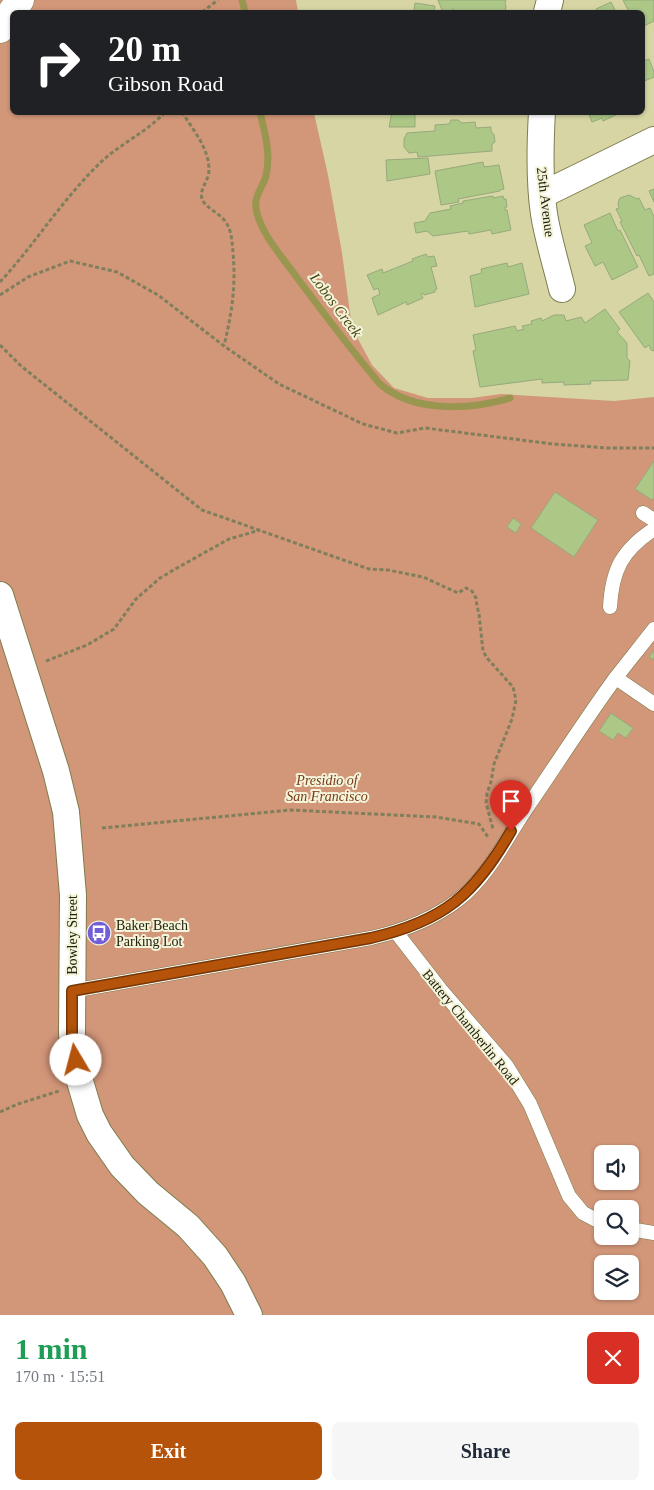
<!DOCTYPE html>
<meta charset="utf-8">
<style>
:root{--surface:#fff;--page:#f6f6f7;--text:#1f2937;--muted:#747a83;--accent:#b45309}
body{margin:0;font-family:"Times New Roman",serif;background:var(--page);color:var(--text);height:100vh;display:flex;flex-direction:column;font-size:19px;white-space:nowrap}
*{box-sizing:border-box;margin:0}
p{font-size:16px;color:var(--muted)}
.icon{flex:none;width:28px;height:28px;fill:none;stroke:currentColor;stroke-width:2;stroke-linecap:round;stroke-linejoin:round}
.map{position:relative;height:1315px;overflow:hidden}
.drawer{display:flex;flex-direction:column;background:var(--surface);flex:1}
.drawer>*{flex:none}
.guide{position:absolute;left:10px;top:10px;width:635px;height:105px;border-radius:8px;box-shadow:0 1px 4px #0004;background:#202124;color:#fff;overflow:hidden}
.tools{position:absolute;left:594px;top:1145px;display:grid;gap:10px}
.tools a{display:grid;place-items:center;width:45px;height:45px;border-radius:8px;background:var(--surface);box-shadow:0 1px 4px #0004;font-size:25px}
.pin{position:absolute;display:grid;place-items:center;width:42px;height:42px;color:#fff;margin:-51px -21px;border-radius:50% 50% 50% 0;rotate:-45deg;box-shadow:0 0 5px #0007}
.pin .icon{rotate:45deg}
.me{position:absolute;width:55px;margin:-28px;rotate:352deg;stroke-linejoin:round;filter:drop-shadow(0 0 4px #0008)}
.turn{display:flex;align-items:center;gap:18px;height:105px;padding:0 15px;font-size:22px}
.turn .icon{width:65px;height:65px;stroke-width:2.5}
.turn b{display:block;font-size:35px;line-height:42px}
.round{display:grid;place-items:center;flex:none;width:52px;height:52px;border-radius:8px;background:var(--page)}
.head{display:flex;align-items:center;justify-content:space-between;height:85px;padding:0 15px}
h1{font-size:30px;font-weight:800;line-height:38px;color:#1e9e55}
.button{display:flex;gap:10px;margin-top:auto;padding:10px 15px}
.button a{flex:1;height:58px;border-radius:8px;background:var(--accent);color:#fff;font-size:20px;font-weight:800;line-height:58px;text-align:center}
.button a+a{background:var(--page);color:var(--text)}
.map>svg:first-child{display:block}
</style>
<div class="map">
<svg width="654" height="1315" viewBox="0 0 654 1315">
<rect width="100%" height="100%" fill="#d6d5a3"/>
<path fill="#d29679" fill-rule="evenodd" d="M0,0H296L298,12H12V112L314,113L328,175L342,253L352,328L372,365L394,388L428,398H472L501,394L614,401L654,397V1315H0ZM602,1154H630V1181H602ZM602,1209H630V1236H602ZM602,1264H630V1291H602Z"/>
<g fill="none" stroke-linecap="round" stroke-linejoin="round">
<g stroke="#999650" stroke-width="7">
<path d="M242,0L245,12"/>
<path d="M260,112C265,134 271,153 266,176C263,187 254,196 256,208C259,232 284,259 298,279C325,315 351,350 380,384C414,413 470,410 510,398"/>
</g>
</g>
<g fill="#acc786" stroke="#97a97d">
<path d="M438,0H506L505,3L506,6L505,12H459L452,9L451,12L442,10Z"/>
<path d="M623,0H654V21L642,27V12H629Z"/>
<path d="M611,2L616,12H598L596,9Z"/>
<path d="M415,3L435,6L434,12H414Z"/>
<path d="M649,59L654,72V77L642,82V60L643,61Z"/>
<path d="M392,112H415V127H389Z"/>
<path d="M588,112H622L603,121L602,118L592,122Z"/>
<path d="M451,120H458L462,123L475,122L476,128L491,127V131L494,135L495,142L492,144V151L418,157L417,152L409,153L404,147V139L407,133L435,131V125L449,124Z"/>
<path d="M428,158L430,174L387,181L386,160Z"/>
<path d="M483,162L484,167L499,165L504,189L500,190V191L458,199L459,202L441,205L435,171Z"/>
<path d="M654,189V202L649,191Z"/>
<path d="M629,195L637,199L639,198L645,210L650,208L654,217V274L649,276L639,255L637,256L620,222L622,221L616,209L619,208L618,203L620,198Z"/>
<path d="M493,196V198L503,196L504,199H506L507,207H505V210H507L511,230L492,234L491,230L469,234L468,231L433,236L427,231L416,233L414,223L425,221L430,213L451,209L450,206L463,203V201Z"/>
<path d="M610,213L618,231L620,230L638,267L612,280L603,262L595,266L585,246L592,243L584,225Z"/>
<path d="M426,254L428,257L434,256L437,266L431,267L437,289L435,290V292L424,295L423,293L421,294L423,298L407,305L406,302L378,315L372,298L380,294L378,288L374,290L367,275L382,269L383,273L413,261L412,259Z"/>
<path d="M507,263L508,267L522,263L529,294L475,307L470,276L482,273L481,269Z"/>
<path d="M648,293L654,302V351L651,350L649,345L645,348L619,312Z"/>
<path d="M605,309L620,329L617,332L627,343V358L630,361L628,380L590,381L591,384L564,385V382L542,383V379L480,387L473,351L476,350L473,335L515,326L517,331L524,329L522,326L532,324L531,321L541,318L542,321L554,315H564L566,321L581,317L585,323Z"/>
<path d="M654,461V498L652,500L635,489Z"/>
<path d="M555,492L598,520L574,557L531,528Z"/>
<path d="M513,518L521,524L516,533L507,527Z"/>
<path d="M654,650V660L649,657Z"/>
<path d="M611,713L633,728L626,738L618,733L613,740L599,731Z"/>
</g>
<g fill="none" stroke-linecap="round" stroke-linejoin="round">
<g stroke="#7e7d4e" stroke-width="15">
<g id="lane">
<path d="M643,513L654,520"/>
<path d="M610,607C612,570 622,550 654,529"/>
<path d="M616,678L654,704"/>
<path d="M396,932L441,990L506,1065L530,1104L569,1196L583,1213L602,1223"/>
<path d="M72,991L371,938C402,931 432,920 458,900C490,875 507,836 530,803C558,762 585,720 614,680C627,663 641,646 654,629"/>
<path d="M630,1229L654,1233"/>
</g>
</g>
<g stroke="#7e7d4e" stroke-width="28">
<g id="street">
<path d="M547,12L550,0"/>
<path d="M542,112C540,146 539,180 544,214C548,239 556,264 562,289"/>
<path d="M542,195L654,140"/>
<path d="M0,595L56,771L66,812L73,895L72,1035L79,1078L90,1115L99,1133L122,1166L148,1193L188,1226L215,1256L233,1283L249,1315"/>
</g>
</g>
<g stroke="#7e7d4e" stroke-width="29">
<path id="secondary" d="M0,29L20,0"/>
</g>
<g stroke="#807f5c" stroke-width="3" stroke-dasharray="4 2.5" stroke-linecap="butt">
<path d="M202,12L218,0"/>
<path d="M182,112C193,130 209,148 209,170C209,181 199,189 202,199C206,209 223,214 228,226C232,234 232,243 233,252C236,287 232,312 224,346"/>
<path d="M0,282C35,244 62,200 99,164C119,144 146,133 165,112"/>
<path d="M0,295L28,277L70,261L117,272L158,295L224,346L279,384L363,424L397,433L425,428L553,444L607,448H654"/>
<path d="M0,345L21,366L202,510L369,569L388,570L423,577L458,593L466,588L472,591L476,598L477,606L479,614L483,651L487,658L513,687L516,700L512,719L494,764L491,782L487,793L486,803L493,829"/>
<path d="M46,661L87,645L114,629L136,599L160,578L177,568L229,539L260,530"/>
<path d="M102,828L291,810L436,817L479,824L488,837"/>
<path d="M0,1112L18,1104L59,1091"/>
</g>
<use href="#lane" stroke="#fff" stroke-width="14"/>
<use href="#street" stroke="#fff" stroke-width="26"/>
<use href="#secondary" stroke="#fff" stroke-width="28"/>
</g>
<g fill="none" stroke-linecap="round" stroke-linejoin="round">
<g stroke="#753606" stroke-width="12">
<path id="route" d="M76,1060L72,1035V991L371,938C444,921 474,895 511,831"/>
</g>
<use href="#route" stroke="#b45309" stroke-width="9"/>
</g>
<defs>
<g id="bus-disc" transform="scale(1.25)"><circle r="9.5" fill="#725ed8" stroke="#f4f4db"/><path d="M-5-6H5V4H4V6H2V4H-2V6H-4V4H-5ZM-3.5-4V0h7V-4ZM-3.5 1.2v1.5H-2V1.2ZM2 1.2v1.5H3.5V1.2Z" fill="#fff"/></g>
</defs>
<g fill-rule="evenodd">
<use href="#bus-disc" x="99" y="933"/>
</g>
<g text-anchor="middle" stroke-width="4" stroke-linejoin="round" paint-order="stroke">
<g font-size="14" fill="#22220e" stroke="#f4f4db">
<text transform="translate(546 202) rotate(83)" y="5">25th Avenue</text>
<text transform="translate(72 935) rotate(-90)" y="5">Bowley Street</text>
<text transform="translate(471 1027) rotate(51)" y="5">Battery Chamberlin Road</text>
</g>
<g font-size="14" font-style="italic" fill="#773917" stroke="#f4f4db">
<text x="327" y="785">Presidio of<tspan x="327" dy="16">San Francisco</tspan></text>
</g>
<g font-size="14" fill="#22220e" stroke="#f4f4db" text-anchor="start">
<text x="116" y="930">Baker Beach<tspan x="116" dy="16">Parking Lot</tspan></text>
</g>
<g font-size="15" font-style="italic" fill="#4b4811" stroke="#f4f4db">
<text transform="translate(336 305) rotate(53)" y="5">Lobos Creek</text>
</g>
</g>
</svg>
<div class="tools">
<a><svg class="icon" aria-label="sound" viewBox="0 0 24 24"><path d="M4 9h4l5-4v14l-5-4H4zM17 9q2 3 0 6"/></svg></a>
<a><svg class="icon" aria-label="search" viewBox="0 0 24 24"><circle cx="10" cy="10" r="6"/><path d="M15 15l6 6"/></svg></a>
<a><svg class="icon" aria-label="layers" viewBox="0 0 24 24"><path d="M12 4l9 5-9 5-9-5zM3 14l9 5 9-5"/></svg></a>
</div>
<div class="pin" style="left:511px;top:831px;background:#d93025"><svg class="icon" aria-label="arrive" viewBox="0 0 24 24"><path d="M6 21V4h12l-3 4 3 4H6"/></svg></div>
<svg class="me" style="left:76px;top:1060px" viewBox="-20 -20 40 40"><circle r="19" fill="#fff"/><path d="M0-13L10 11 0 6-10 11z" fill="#b45309"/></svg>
<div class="guide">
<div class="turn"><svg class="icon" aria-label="right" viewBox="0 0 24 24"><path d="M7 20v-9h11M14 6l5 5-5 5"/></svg><div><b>20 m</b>Gibson Road</div></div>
</div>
</div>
<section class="drawer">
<div class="head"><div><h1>1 min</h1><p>170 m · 15:51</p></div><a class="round" style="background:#d93025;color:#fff"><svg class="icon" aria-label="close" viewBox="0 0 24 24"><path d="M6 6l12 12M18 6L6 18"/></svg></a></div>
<div class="button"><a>Exit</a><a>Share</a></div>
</section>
